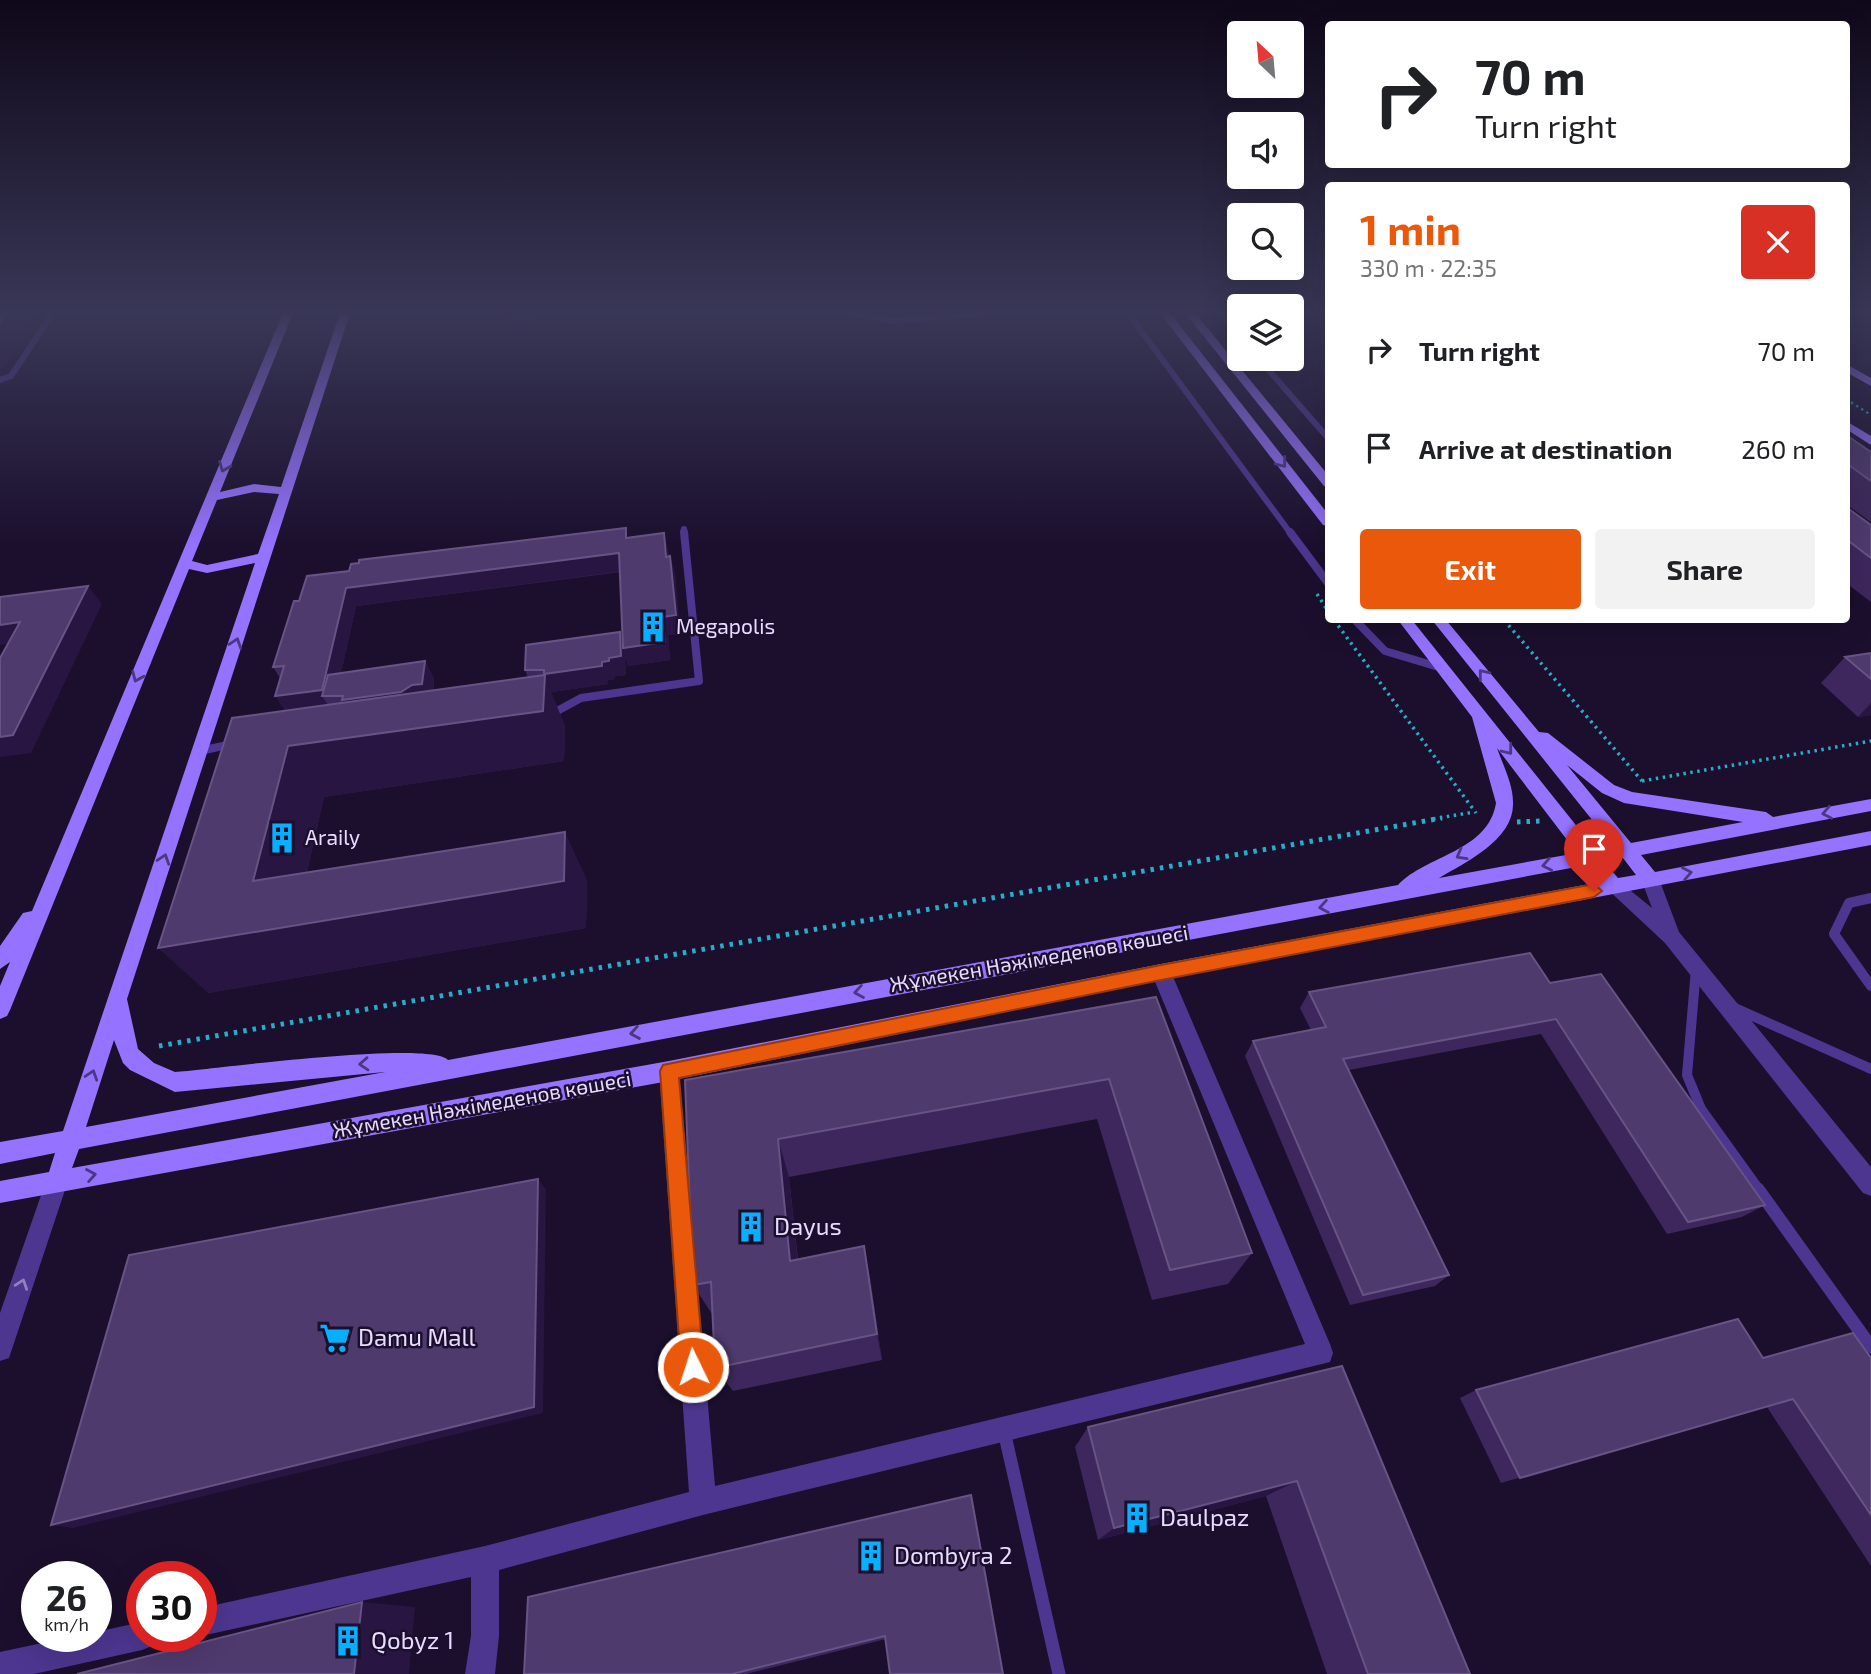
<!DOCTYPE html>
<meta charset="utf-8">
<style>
:root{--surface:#fff;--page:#f2f2f2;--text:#202124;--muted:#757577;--accent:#ea580c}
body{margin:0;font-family:"Exo 2",sans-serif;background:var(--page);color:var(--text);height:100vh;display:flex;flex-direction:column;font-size:26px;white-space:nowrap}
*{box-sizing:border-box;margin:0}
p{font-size:23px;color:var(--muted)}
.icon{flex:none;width:38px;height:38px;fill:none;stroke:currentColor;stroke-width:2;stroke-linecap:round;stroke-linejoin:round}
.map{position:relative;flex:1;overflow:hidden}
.details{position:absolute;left:1325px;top:182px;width:525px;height:441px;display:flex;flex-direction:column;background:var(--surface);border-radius:7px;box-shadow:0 7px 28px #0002}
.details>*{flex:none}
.top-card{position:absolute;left:1325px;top:21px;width:525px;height:147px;border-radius:7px;box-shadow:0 7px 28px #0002;background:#fff;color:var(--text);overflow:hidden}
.needle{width:46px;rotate:334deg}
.fabs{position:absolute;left:1227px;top:21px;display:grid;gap:14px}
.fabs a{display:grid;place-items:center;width:77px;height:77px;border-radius:7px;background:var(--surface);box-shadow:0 7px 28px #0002;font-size:35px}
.speed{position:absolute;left:21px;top:1561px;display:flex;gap:14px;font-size:35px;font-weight:700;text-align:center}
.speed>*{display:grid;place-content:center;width:91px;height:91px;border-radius:50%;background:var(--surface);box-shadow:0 7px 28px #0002;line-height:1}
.speed small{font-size:18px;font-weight:400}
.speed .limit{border:10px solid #d22;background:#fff;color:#111}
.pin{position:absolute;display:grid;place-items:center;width:60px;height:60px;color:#fff;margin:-72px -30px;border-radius:50% 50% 50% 0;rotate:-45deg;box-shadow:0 0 7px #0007}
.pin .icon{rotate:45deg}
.me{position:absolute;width:77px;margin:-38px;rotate:356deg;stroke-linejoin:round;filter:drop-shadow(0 0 5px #0008)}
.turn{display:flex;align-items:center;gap:24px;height:147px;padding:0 35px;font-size:32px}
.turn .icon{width:91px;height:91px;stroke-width:2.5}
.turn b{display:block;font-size:49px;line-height:60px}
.round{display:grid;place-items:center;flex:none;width:74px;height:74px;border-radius:7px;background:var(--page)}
.head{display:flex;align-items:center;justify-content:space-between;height:119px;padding:0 35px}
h1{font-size:42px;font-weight:700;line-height:52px;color:var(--accent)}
.primary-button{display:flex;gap:14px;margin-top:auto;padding:14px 35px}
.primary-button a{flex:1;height:80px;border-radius:7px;background:var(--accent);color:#fff;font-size:28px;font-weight:700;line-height:80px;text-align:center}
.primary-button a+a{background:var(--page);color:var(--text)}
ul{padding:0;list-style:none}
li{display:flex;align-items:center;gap:21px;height:98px;padding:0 35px}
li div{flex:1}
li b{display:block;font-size:26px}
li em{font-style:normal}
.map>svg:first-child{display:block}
</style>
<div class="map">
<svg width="1871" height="1674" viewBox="0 0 1871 1674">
<rect width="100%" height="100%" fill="#1b0f2d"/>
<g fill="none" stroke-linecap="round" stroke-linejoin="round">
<path stroke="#25aec9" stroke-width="2.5" stroke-dasharray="2.5 3.5" stroke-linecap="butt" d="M1846,399L1871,415"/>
<g stroke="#25aec9" stroke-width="3.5" stroke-dasharray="2.5 4.5" stroke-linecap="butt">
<path d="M1317,594L1328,611"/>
<path d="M1334,620L1476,813"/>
<path d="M1504,620L1642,781"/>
<path d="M1642,781L1871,741"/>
<path d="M1433,819L1474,812"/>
</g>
<g stroke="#25aec9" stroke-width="5" stroke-dasharray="3.5 6" stroke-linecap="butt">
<path d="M1517,822L1540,821"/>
<path d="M159,1046L1442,818"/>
</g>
<g stroke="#4d3690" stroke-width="6">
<path d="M851,313L893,321L987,313"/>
<path d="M1128,313L1291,534"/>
<path d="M1220,313L1239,335"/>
<path d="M1259,359L1328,438"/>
<path d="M0,380L11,376L53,313"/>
<path d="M684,529V534"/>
</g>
<g stroke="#4d3690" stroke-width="8">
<path d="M1290,532L1328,583"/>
<path d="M1355,620L1385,651L1442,668"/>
<path d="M548,716L581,698L699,681L684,532"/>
<path d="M200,751L232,744"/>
</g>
<g stroke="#4d3690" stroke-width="10">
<path d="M1871,898L1849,903L1834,934L1871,986"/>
<path d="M1696,969L1687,1075L1701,1109L1760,1191"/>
<path d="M1735,1008L1871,1069"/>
</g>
<g stroke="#4d3690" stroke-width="13">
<path d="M1758,1189L1871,1347"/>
<path d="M1004,1431L1059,1674"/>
</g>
<g fill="#4d3690" fill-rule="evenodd">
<path d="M1650,872L1656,874L1659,879L1679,932L1871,1167V1196L1863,1193L1665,943L1605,887L1608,882H1620L1652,908L1641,879L1644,874Z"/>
<path d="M1161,964L1168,966L1171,972L1330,1344L1333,1353L1330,1362L703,1515L499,1570V1636L495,1674H465L471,1636V1577L201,1636V1608L485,1546L689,1492L659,1071L662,1064L669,1061L676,1064L679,1071L715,1486L1305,1344L1151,972L1154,966Z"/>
<path d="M57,1170L65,1173L68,1181L9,1358L0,1361V1313L46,1181L49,1173Z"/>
<path d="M142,1622V1636H156L152,1646L142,1650L34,1674H0V1652L75,1636H96V1632Z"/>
</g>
<g fill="#9572ff" fill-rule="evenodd">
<path d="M283,313H293L220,492L254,484L281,487L340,313H350L127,999L138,1049L154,1063L175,1072C214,1069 429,1040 448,1060L1398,885C1426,855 1488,852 1496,803L1472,717L1398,620H1412L1595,849L1613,846L1432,620H1446L1539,732L1548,733L1614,785L1632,792L1766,812L1773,817L1871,799V811L1641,855L1655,872L1871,831V845L1161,980L669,1081L0,1203V1181L49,1172L55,1153L0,1164V1142L63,1131L255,563L207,573L189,569L10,1010L7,1016L0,1019V986L10,962L0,969V946L23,913L32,911ZM254,492L279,494L258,554L207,565L192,561L217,500ZM1497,748L1577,853L1439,878C1466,862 1515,839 1513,802C1513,784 1503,765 1497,748ZM1567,765L1602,793L1624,803L1743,822L1631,843ZM1623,858L1636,875L1618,878L1604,862ZM1587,865L1600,882L1161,964L669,1061L72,1168L79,1149ZM114,1040L123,1063L130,1070L175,1092L385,1072L86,1127Z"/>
<path d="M1160,313H1170L1328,514V526L1323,525Z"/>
<path d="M1185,313H1195L1328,475V487L1324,486Z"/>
<path d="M1846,364L1871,378V386L1846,372Z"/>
<path d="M1846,421L1871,436V445L1846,429Z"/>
</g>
</g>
<g fill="#3d275c" fill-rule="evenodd">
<path d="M1846,435L1871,452V522L1846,504Z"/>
<path d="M1846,507L1871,525V602L1846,583Z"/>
<path d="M664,533L669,556H670L675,574L680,634L668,635L670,660L628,666L626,657V675L615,676V679L608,680V684L551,692L565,726L564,761L324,797L307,872L587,880L586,928L208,993L285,711L280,678L273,667L294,601L629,537ZM620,572L623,641L620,632L525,670L528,678L433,691L434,679L425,661L341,673L356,606Z"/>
<path d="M1871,653V715L1858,717L1821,683L1845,657Z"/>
<path d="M1550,983L1765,1205L1742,1217L1667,1234L1541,1034L1349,1070L1449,1275L1435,1286L1350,1305L1245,1056L1253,1041L1311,1030L1300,1008L1309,992Z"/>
<path d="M1156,997L1252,1253L1228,1284L1152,1300L1097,1119L789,1177L798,1259L870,1277L882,1360L733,1391L715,1368L712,1314L693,1285L685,1080Z"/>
<path d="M1763,1358H1871V1566L1767,1407L1501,1483L1460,1398L1476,1390Z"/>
<path d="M1342,1366L1470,1674H1327L1266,1496L1098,1540L1075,1447L1088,1427Z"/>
<path d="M971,1495L886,1639L746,1674H524Z"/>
</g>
<g fill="#281542">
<path d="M3,313H39L23,334L25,337L0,372V324Z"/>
<path d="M504,313H539V323L508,325Z"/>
<path d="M664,533L668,551L670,575L666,557Z"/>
<path d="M619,553L624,571L356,606L336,696H322L330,708L287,714L275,696L346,588Z"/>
<path d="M670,556L675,574L680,634L668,635L670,660L628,666L626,657V675L615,676V679L608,680V684L551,692L565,726L564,761L324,797L295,925L565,832L587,880L586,928L208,993L158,948L253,881L288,746L545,677L544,674L602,662L609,658L620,632L625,648L663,617Z"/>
<path d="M88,586L102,604L31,753L0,757V737Z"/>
<path d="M20,622L36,640L0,645V625Z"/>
<path d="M425,661L434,679L431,702L353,718L342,700Z"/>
<path d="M1871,703V715L1858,717Z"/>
<path d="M778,1139L789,1177L801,1292L790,1261Z"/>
<path d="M538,1179L546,1189L543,1413L73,1528L51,1525Z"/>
<path d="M864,1246L870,1277L882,1360L877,1334Z"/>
<path d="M1297,1481L1266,1496L1098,1540L1114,1528Z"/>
<path d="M362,1602L415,1607L409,1674H354Z"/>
</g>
<g fill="#4f3a6e" stroke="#675384" stroke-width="2">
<path d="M0,313H8L0,324Z"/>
<path d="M1846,435L1871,452V481L1846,463Z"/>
<path d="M1846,507L1871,525V558L1846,539Z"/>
<path d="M626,528V538L664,533L666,557L670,556L676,615L663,617L665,642L623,648L619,553L346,588L322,690L275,696L284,666L273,667L294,601H299L307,576L349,571L351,564L359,563V560Z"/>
<path d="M88,586L13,735L0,737V658L20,622L0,625V597Z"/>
<path d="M620,632L621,656L609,658V661L602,662V666L544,674V670H525L526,645Z"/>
<path d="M1871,653V679L1845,657Z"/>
<path d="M425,661L422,684L412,685L401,692L342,700L343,696H322L328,675Z"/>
<path d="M545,675L543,711L288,746L253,881L565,832L564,881L158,948L232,718Z"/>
<path d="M1530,953L1550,983L1601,974L1765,1205L1688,1222L1556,1019L1343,1059L1449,1275L1363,1295L1253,1041L1326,1027L1309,992Z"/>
<path d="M1156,997L1252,1253L1170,1270L1109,1079L778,1139L790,1261L864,1246L877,1334L715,1368L711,1282L693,1285L685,1080Z"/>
<path d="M538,1179L534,1407L51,1525L129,1255Z"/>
<path d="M1738,1319L1763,1358L1853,1333L1871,1358V1515L1793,1399L1520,1478L1476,1390Z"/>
<path d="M1342,1366L1470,1674H1368L1297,1481L1114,1528L1088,1427Z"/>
<path d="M971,1495L1003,1674H890L885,1636L732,1674H524L528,1597Z"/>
<path d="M362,1602L354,1674H77Z"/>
</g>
<defs><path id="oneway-chevron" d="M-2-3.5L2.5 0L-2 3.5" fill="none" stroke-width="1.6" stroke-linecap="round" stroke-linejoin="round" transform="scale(1.75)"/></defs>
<g stroke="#4c3781">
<use href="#oneway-chevron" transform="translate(1282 463) rotate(52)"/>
<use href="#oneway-chevron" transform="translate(224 467) rotate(112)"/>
<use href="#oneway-chevron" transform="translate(236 643) rotate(-72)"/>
<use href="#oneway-chevron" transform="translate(1483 674) rotate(-129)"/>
<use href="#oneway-chevron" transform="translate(137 677) rotate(113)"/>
<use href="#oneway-chevron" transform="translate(1508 750) rotate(52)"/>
<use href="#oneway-chevron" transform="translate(1827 813) rotate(169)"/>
<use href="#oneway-chevron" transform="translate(1461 855) rotate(151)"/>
<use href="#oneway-chevron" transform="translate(164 859) rotate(-72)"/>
<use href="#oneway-chevron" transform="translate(1547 865) rotate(169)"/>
<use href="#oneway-chevron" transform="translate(1687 873) rotate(-11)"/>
<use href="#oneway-chevron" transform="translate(1324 907) rotate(170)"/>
<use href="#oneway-chevron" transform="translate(859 992) rotate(170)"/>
<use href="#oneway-chevron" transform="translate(635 1033) rotate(170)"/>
<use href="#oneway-chevron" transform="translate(364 1064) rotate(176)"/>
<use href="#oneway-chevron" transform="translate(92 1075) rotate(-72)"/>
<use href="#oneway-chevron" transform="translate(91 1175) rotate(-10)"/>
</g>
<use stroke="#9280c2" href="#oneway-chevron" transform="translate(22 1284) rotate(-71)"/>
<linearGradient id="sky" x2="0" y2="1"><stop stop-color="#0f0819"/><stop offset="0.57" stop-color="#393757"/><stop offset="1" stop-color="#393757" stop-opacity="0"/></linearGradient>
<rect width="1871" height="547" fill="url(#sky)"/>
<path fill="#ea580c" stroke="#983908" stroke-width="2" d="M1594,884L1602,891L1594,897L1161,980L679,1078L704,1367L701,1375L693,1379L685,1375L681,1367L660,1071L663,1065L1161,965Z"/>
<defs>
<g id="building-bare" transform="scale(2.415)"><path d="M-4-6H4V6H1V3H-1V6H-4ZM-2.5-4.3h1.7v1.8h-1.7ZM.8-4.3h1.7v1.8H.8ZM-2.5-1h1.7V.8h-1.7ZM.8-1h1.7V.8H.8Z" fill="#07afff" stroke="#1b0f2d" stroke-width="2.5" paint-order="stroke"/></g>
<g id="supermarket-bare" transform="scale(2.415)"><path d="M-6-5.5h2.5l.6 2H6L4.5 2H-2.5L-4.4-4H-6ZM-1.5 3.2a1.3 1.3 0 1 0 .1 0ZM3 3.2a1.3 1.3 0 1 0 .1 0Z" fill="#07afff" stroke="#1b0f2d" stroke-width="2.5" paint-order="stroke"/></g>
</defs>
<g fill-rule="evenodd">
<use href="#building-bare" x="653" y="627"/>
<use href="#building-bare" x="282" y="838"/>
<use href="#building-bare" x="751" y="1227"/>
<use href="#supermarket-bare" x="335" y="1338"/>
<use href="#building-bare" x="1137" y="1518"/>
<use href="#building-bare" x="871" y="1556"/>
<use href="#building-bare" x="348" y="1641"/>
</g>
<g text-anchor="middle" stroke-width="5" stroke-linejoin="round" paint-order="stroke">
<g font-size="21" fill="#e7dbff" stroke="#1b0f2d" text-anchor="start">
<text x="676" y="634">Megapolis</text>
<text x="305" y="845">Araily</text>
</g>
<g font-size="21" fill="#e7dbff" stroke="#1b0f2d">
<text transform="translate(1039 959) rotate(-10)" y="7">Жұмекен Нәжімеденов көшесі</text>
<text transform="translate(482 1105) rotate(-10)" y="7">Жұмекен Нәжімеденов көшесі</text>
</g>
<g font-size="24" fill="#e7dbff" stroke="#1b0f2d" text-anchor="start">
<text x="774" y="1235">Dayus</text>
<text x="358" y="1346">Damu Mall</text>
<text x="1160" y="1526">Daulpaz</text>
<text x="894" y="1564">Dombyra 2</text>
<text x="371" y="1649">Qobyz 1</text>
</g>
</g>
</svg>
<div class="fabs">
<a><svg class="needle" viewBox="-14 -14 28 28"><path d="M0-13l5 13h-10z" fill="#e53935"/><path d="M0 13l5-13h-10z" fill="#757577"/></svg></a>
<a><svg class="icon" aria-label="sound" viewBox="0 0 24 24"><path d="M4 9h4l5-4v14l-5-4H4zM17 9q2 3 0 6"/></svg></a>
<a><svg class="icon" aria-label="search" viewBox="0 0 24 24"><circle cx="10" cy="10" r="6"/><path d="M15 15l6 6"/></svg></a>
<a><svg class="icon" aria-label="layers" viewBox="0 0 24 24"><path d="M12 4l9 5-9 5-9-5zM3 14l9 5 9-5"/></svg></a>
</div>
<div class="speed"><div>26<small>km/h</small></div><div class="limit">30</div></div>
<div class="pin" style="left:1594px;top:891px;background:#d93025"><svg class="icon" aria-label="arrive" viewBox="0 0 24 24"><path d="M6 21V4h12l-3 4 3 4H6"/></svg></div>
<svg class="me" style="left:693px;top:1367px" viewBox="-20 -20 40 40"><circle r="17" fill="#ea580c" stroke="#fff" stroke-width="3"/><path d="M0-11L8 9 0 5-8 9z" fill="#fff"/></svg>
<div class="top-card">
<div class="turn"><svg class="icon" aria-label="right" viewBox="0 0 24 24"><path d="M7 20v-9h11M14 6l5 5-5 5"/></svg><div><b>70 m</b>Turn right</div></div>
</div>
<section class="details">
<div class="head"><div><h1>1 min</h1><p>330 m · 22:35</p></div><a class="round" style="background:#d93025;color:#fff"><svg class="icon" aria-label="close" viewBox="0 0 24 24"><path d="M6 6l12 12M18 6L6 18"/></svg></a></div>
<ul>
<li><svg class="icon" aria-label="right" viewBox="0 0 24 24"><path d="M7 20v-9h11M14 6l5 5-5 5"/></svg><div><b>Turn right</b></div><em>70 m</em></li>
<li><svg class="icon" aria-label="arrive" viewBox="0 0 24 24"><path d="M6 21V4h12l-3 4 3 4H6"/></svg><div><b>Arrive at destination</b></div><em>260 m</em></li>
</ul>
<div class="primary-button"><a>Exit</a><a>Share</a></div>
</section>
</div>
